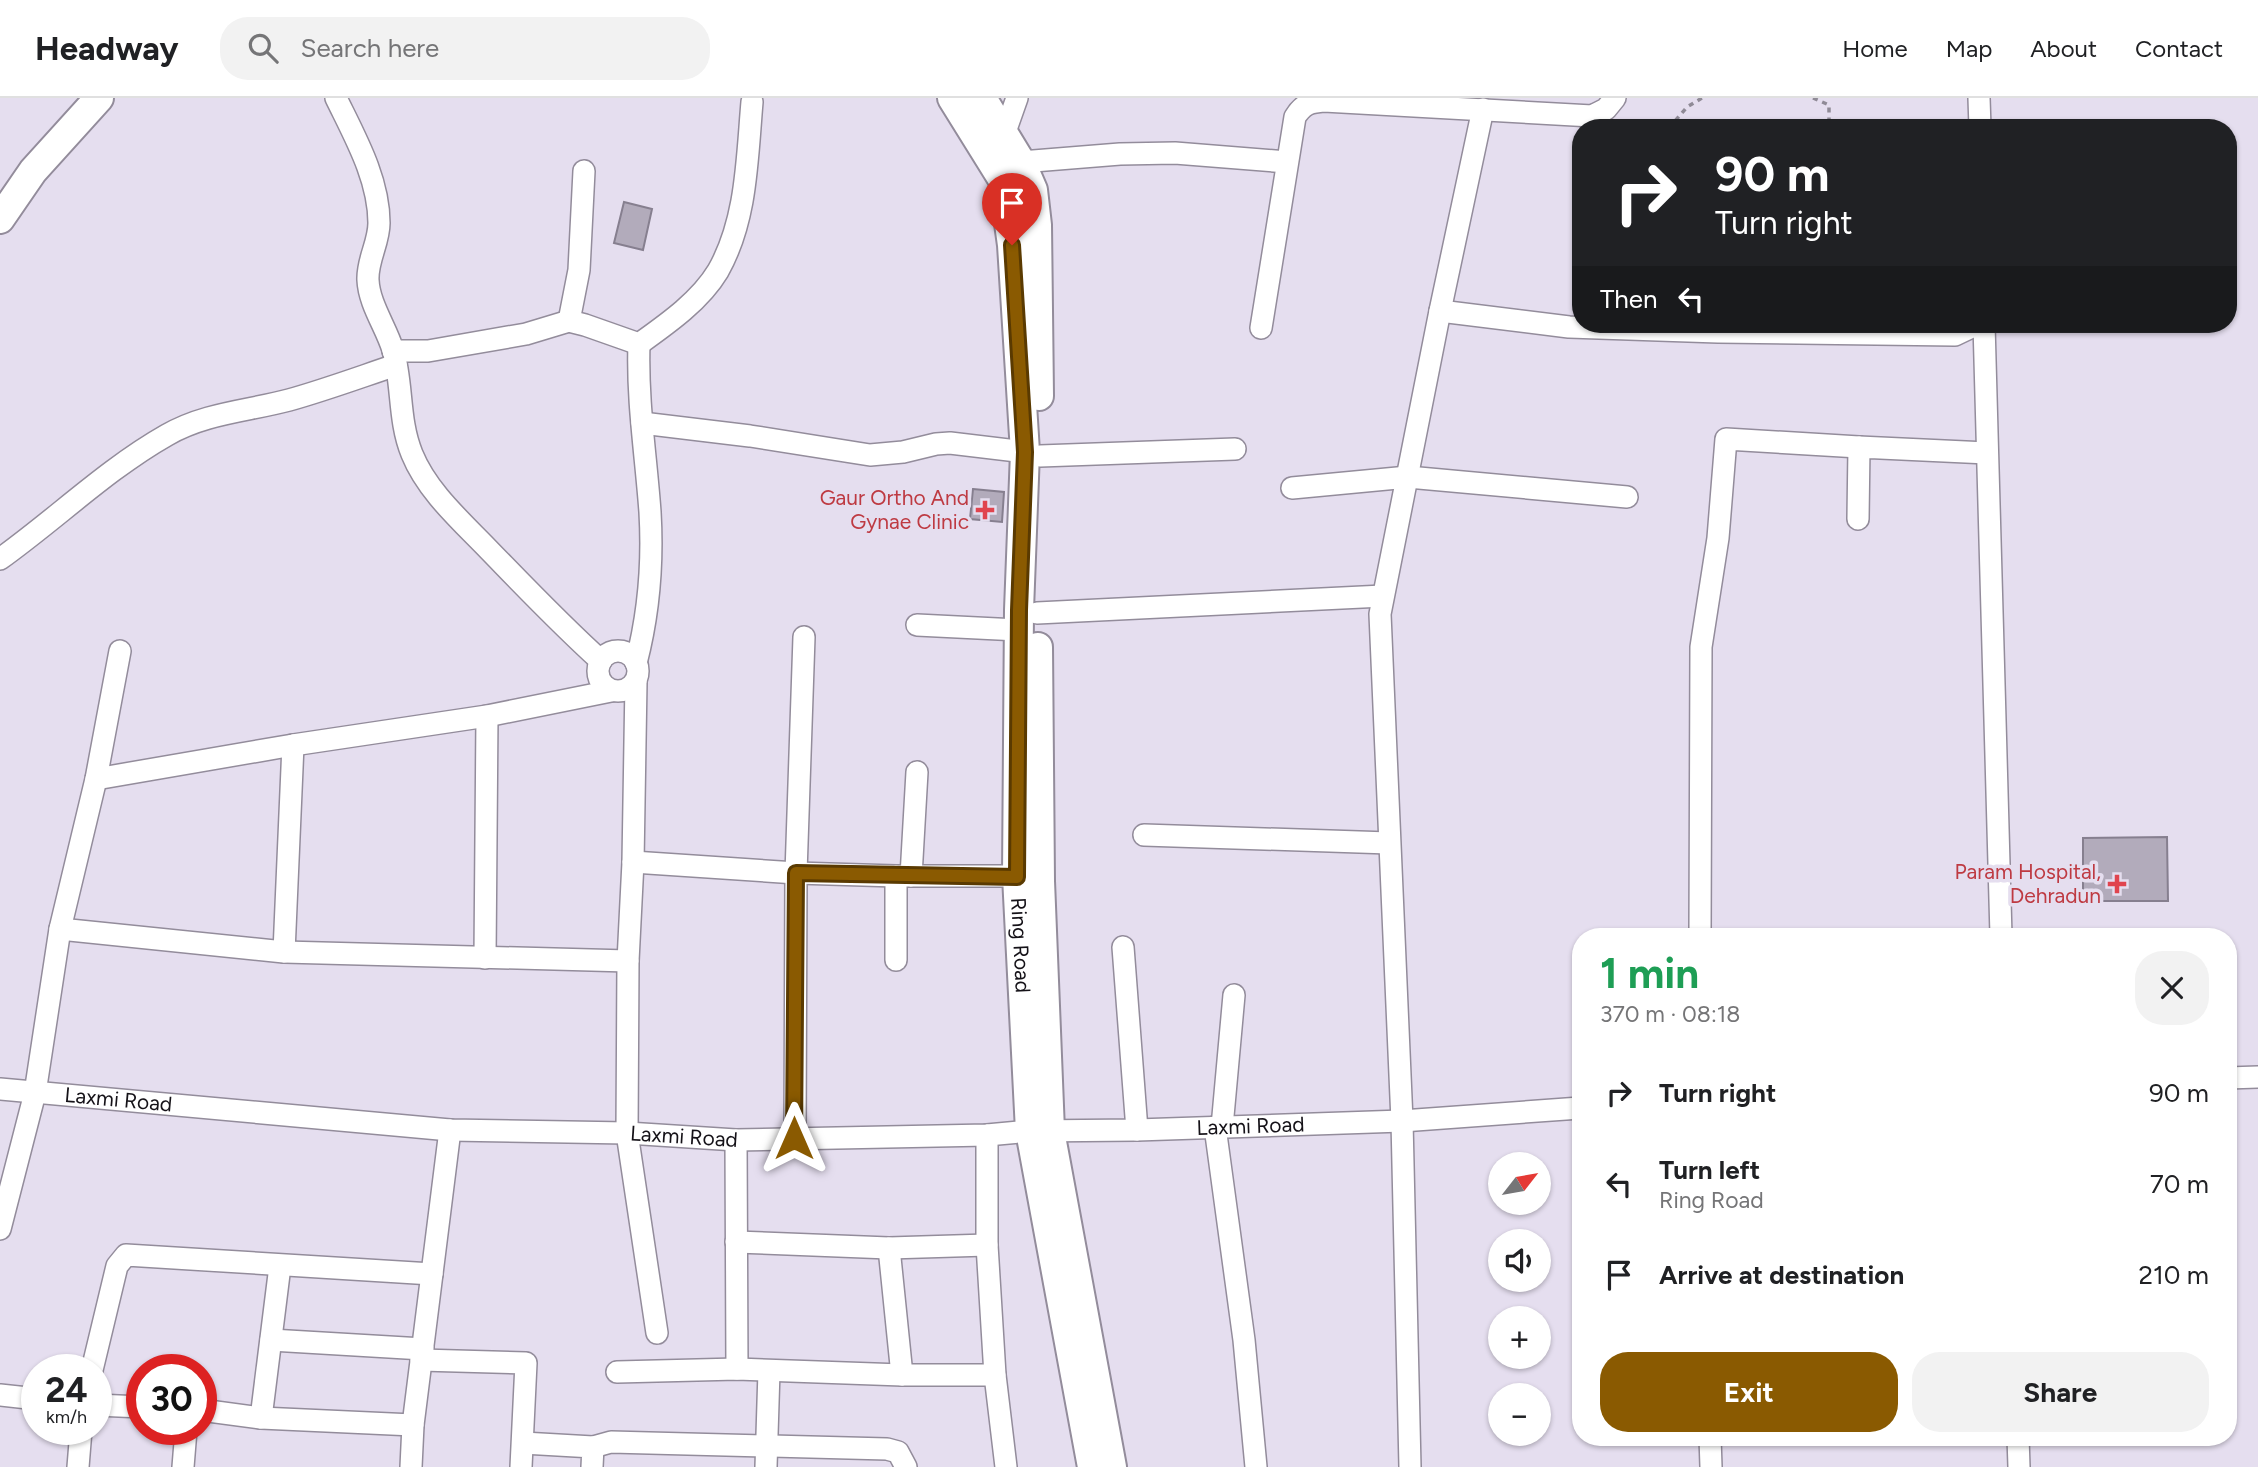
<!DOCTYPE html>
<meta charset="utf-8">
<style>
:root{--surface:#fff;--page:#f2f2f2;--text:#202124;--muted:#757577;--line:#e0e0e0;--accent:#8a5a01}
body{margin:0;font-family:Figtree,sans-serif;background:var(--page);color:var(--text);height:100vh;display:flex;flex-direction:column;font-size:26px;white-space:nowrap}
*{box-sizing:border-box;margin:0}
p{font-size:23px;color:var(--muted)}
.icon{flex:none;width:38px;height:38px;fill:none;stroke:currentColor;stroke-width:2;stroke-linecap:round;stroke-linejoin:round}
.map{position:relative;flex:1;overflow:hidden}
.drawer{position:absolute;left:1572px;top:830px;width:665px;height:518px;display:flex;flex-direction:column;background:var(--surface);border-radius:28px;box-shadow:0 2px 5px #0004}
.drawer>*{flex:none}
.guide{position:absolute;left:1572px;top:21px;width:665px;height:214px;border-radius:28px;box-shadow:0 2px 5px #0004;background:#202124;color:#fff;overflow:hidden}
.needle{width:46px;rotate:59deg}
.controls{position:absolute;left:1488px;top:1054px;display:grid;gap:14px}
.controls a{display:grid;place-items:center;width:63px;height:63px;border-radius:50%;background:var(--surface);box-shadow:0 2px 5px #0004;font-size:35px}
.speed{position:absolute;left:21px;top:1256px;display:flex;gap:14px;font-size:35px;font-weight:700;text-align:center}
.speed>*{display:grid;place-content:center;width:91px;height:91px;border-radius:50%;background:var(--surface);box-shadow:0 2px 5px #0004;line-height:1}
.speed small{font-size:18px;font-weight:400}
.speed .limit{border:10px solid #d22;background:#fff;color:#111}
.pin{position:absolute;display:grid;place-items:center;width:60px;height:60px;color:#fff;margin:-72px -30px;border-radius:50% 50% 50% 0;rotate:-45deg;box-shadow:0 0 7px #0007}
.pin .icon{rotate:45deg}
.me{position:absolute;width:77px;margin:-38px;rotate:0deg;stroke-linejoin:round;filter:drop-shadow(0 0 5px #0008)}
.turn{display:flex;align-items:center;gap:24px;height:147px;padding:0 28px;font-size:32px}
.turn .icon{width:91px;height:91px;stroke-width:2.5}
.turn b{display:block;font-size:49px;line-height:60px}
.then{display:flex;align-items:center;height:66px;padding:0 28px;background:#0003;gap:14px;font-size:26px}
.round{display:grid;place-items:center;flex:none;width:74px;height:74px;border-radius:28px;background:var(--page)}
.overview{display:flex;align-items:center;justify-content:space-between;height:119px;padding:0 28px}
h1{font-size:42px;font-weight:700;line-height:52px;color:#1e9e55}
.action{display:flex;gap:14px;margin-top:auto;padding:14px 28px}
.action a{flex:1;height:80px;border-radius:28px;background:var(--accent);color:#fff;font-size:28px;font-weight:700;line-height:80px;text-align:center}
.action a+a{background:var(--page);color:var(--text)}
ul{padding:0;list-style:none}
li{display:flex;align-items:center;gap:21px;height:91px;padding:0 28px}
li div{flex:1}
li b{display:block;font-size:26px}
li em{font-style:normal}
header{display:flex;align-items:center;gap:42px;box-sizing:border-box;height:98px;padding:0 35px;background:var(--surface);border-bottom:2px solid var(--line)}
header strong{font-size:33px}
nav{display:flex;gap:38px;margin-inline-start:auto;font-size:24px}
.search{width:490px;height:63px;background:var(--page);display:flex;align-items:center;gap:18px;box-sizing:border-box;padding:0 24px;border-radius:28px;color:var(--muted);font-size:26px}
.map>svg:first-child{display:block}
</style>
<header>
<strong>Headway</strong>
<div class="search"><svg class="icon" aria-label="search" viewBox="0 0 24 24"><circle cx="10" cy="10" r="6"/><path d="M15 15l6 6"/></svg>Search here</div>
<nav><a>Home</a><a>Map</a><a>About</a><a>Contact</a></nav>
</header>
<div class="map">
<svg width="2258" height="1369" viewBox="0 0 2258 1369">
<rect width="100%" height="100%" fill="#e5deef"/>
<g fill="#b2abbb" stroke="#867f8f" stroke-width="2">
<path d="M624,104L652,111L643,152L614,145Z"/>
<path d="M973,391L1004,394L1002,424L970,421Z"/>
<path d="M2167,739L2168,803H2083V740Z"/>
</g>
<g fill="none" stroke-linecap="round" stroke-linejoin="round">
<g stroke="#938c9b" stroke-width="24">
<g id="street">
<path d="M336,0C355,39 379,81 379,125C379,145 367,162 368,182C369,206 386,229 393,252C403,286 398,322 412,356C427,393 460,422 488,451C525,489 561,527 601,563"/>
<path d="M1979,0L1980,30"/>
<path d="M1004,37L1017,0"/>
<path d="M1021,64L1120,56L1175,55L1287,64"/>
<path d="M1440,213L1569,229L1718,234L1955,237L1978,226"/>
<path d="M569,223L579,172L584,73"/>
<path d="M1984,226L2001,838"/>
<path d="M1261,230L1295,19C1303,6 1310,4 1324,3L1592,18L1606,11L1615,0"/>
<path d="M393,253H428L526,236L569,223L585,227L639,246C667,226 700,203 718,173C747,122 747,61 752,4"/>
<path d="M642,325L750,338L870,357L903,354L936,346L950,345L1025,354"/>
<path d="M1040,358L1235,351"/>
<path d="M1292,390L1408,379L1627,399"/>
<path d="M1858,421L1859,349L1987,355"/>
<path d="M0,461C56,421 107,371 167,337C205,315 248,313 289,302C325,292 360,279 396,267"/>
<path d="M1037,515L1383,498"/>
<path d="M917,527L1019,532"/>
<circle cx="618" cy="573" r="20"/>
<path d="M636,565C649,515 653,465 650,414C646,358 637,303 639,246"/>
<path d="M636,584L633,764L628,863L627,1035L657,1235"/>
<path d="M96,681L293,647L487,618L611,593"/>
<path d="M1144,737L1389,745"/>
<path d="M633,764L796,775L896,778H1017"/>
<path d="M896,778V862"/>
<path d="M911,778L917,674"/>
<path d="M60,831L284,854L628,863"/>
<path d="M1700,838L1701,549L1718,440L1726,341L1859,349"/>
<path d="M1123,849L1137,1032"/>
<path d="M284,854L293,647"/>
<path d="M485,860L487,618"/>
<path d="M2228,980L2258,979"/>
<path id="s1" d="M0,991L450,1032L627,1035L736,1042L987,1037L1030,1033L1137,1032L1402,1023L1580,1010"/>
<path d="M1215,1029L1244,1242L1256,1369"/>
<path d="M1222,1029L1234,897"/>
<path d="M987,1037V1147L995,1277L1006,1369"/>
<path d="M795,1040L796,775L804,539"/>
<path d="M736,1042L737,1271"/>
<path d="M0,1131L35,995L60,831L96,681L120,553"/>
<path d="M736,1144L889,1150L987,1147"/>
<path d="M889,1150L902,1277"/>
<path d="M271,1242L423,1251"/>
<path d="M421,1262L526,1265L521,1369"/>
<path d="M92,1272L117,1168L126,1157L432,1176"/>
<path d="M617,1274L737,1271L902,1277H995"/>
<path d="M0,1297L37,1301"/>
<path d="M96,1307L142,1309"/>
<path d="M201,1312L261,1320L413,1327"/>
<path d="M261,1320L280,1168"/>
<path d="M1710,1339L1711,1369"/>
<path d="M2018,1339L2019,1369"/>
<path d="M523,1345L593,1349L592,1369"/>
<path d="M593,1349L611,1344L887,1351L898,1354L906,1369"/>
<path d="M78,1369L81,1332"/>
<path d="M183,1369L186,1332"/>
<path d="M411,1369L413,1327L450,1032"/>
<path d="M766,1369L769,1273"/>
<path d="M1410,1369L1402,1023L1380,516L1440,213L1483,11"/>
</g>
</g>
<g stroke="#938c9b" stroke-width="32">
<g id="secondary">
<path id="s2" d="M952,0L1003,82L1012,147L1025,354L1019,512L1017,778L1030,1033L1092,1369"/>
<path d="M982,0L1021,64L1033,92L1037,127L1039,298"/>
<path d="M0,121L33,73L99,0"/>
<path d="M1038,549L1040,783L1050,1033L1112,1369"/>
</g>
</g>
<g stroke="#8f8a96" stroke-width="3.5" stroke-dasharray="5 5" stroke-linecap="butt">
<path d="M1813,0L1829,7V30"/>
<path d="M1669,30L1687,9L1702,0"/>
</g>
<use href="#street" stroke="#fff" stroke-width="21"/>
<use href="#secondary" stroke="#fff" stroke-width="28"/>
</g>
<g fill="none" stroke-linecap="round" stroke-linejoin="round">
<g stroke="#5a3a01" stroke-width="18">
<path id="route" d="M794,1040L796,775L1017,779L1019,512L1025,354L1012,147"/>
</g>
<use href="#route" stroke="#8a5a01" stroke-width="12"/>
</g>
<g fill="#e0444e" stroke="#e5deef" stroke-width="2.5">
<path d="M981.5 401.5h7v7h7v7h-7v7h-7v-7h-7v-7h7z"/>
<path d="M2113.5 775.5h7v7h7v7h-7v7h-7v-7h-7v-7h7z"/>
</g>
<g text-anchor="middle" stroke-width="7" stroke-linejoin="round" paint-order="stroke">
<g font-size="21" fill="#be3a42" stroke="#e5deef" text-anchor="end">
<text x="969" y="407">Gaur Ortho And<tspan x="969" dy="24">Gynae Clinic</tspan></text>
<text x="2101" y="781">Param Hospital,<tspan x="2101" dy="24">Dehradun</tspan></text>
</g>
<g font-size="21" fill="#151218" stroke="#e5deef">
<text dy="7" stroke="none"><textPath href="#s2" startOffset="863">Ring Road</textPath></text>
<text dy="7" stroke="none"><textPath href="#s1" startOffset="119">Laxmi Road</textPath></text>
<text dy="7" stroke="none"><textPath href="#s1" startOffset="1253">Laxmi Road</textPath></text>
<text dy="7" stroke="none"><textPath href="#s1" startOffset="686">Laxmi Road</textPath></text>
</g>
</g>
</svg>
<div class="controls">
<a><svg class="needle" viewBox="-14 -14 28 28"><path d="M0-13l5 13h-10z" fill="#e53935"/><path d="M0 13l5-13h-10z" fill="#757577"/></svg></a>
<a><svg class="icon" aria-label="sound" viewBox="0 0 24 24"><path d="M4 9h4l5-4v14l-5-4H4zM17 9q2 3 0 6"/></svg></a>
<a>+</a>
<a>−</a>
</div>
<div class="speed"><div>24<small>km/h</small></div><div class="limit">30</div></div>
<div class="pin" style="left:1012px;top:147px;background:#d93025"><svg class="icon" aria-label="arrive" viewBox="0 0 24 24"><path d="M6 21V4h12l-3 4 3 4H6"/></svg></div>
<svg class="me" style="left:794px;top:1040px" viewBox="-20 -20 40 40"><path d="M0-17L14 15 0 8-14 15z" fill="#8a5a01" stroke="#fff" stroke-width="4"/></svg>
<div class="guide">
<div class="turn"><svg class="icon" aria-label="right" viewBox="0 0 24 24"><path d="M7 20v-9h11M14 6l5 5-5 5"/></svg><div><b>90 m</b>Turn right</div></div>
<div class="then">Then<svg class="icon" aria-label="left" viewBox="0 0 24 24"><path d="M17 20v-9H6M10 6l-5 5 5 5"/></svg></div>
</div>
<section class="drawer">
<div class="overview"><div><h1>1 min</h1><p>370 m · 08:18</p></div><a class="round"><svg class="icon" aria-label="close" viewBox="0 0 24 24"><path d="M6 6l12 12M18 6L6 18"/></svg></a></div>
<ul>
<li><svg class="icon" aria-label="right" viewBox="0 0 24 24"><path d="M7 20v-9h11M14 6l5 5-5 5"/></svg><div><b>Turn right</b></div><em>90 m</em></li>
<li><svg class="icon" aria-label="left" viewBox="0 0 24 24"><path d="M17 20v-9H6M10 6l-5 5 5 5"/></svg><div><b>Turn left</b><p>Ring Road</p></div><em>70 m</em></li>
<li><svg class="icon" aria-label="arrive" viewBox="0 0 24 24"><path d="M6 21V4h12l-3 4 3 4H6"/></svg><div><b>Arrive at destination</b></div><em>210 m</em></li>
</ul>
<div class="action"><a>Exit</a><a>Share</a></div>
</section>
</div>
